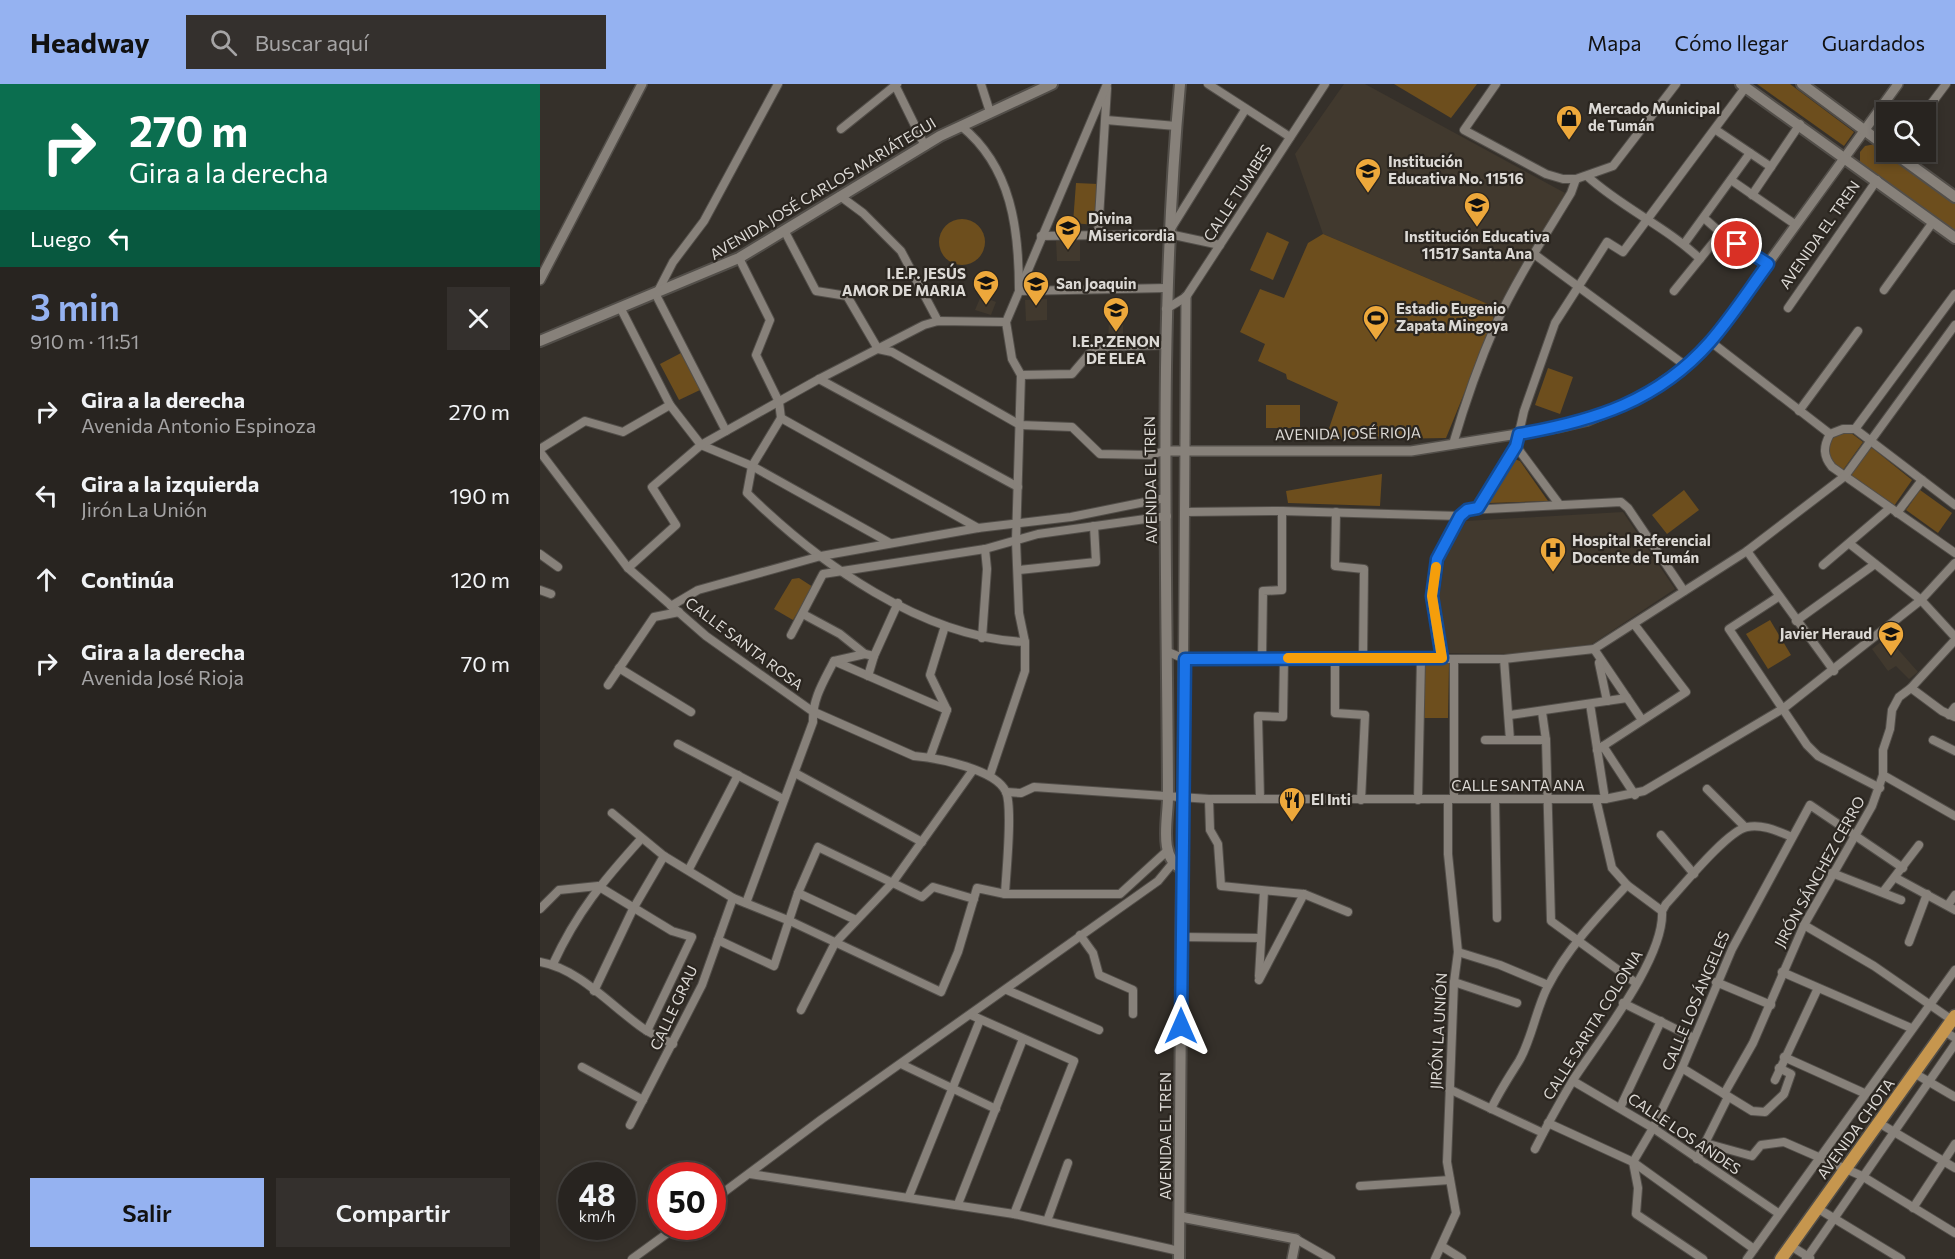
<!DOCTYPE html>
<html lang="es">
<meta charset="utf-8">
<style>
:root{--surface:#282420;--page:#34302d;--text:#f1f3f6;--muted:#a5a4a5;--line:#44413e;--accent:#95b2f1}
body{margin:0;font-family:Commissioner,sans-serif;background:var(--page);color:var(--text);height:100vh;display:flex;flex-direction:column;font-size:22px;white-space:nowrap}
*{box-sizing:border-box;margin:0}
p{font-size:20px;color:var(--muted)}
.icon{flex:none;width:33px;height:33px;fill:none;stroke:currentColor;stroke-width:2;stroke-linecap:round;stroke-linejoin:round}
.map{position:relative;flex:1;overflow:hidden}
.sheet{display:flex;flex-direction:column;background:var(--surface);width:540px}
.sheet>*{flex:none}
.top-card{background:#0b6e4f;color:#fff;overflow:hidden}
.fabs{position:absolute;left:1336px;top:18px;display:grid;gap:12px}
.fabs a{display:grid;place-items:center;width:60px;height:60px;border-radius:0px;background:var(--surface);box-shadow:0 3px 9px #0003,0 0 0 2px var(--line);font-size:30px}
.speed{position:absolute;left:18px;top:1078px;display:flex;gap:12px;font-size:30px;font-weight:700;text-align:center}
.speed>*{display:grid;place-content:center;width:78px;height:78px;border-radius:50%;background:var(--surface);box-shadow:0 3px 9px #0003,0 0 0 2px var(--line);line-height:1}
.speed small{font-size:15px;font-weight:400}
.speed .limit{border:9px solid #d22;background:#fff;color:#111}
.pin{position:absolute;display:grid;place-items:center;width:51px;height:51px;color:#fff;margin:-26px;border:3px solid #fff;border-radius:50%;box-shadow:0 2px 6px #0007}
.me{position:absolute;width:66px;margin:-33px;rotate:0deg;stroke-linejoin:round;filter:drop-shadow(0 0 4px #0008)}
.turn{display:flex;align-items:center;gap:21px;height:126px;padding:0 30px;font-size:27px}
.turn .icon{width:78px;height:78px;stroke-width:2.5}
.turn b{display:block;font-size:42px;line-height:51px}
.then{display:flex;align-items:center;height:57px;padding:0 30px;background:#0003;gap:12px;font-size:22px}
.round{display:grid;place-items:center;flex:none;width:63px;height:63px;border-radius:0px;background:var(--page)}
.overview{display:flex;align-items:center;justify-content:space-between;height:102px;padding:0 30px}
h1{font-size:36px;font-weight:600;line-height:45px;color:var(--accent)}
.cta{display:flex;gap:12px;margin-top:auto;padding:12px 30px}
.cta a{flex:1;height:69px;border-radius:0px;background:var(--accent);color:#111;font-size:24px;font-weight:600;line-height:69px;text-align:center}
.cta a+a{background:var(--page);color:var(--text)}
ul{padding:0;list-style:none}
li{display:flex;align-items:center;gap:18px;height:84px;padding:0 30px}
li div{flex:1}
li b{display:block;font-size:22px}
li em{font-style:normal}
header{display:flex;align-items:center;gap:36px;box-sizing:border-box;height:84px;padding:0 30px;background:var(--accent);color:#111}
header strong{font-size:28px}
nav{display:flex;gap:33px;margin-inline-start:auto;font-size:21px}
.search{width:420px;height:54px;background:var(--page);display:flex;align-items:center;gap:15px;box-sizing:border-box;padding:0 21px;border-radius:0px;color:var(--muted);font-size:22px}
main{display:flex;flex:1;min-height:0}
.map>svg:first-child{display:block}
</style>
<header>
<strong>Headway</strong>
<div class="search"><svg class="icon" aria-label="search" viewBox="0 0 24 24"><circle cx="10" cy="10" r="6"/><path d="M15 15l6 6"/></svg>Buscar aquí</div>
<nav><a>Mapa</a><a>Cómo llegar</a><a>Guardados</a></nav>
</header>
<main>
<section class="sheet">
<div class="top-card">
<div class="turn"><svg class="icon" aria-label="right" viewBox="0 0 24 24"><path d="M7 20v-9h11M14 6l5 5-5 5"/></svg><div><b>270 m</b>Gira a la derecha</div></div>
<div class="then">Luego<svg class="icon" aria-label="left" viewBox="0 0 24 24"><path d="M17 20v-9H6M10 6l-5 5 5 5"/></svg></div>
</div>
<div class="overview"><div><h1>3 min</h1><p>910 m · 11:51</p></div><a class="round"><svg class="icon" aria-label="close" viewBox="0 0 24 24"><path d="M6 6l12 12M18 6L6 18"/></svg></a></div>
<ul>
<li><svg class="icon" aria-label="right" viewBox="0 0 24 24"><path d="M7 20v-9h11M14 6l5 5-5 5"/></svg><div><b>Gira a la derecha</b><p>Avenida Antonio Espinoza</p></div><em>270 m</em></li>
<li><svg class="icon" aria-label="left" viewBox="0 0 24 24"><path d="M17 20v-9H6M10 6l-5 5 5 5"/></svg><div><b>Gira a la izquierda</b><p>Jirón La Unión</p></div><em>190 m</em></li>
<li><svg class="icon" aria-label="ahead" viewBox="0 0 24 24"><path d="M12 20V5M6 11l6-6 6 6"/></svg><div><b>Continúa</b></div><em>120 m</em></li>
<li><svg class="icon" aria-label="right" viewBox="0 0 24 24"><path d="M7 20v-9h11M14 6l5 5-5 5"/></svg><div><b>Gira a la derecha</b><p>Avenida José Rioja</p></div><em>70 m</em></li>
</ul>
<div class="cta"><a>Salir</a><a>Compartir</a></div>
</section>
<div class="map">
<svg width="1415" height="1175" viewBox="0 0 1415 1175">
<rect width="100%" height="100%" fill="#35302a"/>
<g fill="#41392e">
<path d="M804,0H825L1025,109L954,236L948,220L783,150L755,70Z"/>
<path d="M540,156V177H517L516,157Z"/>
<path d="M441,212L456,218L451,231L435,226Z"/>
<path d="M507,215V236L486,237L485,216Z"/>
<path d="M569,236H583V258H568Z"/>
<path d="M1083,428L1135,505L1052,560L974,570L905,569L899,515L905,473L926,437Z"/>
<path d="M1347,553L1378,588L1369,595L1356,582L1348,587L1332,565Z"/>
</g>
<g fill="#6d4e1d">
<path d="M854,0H937L911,34Z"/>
<path d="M1217,0H1250L1314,48L1304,62Z"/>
<path d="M1335,60L1415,119V150L1320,80V68L1325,62Z"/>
<path d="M536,99L558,100L555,141L533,139Z"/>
<circle cx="422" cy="158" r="23"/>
<path d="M727,148L749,158L733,196L710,186Z"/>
<path d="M783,150L948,220L954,236L906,354L785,356L798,318L747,295L746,290L718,277L725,260L700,248L720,205L744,214L768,159Z"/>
<path d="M141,269L160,306L139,316L120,280Z"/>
<path d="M1008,284L1033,293L1020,330L995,321Z"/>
<rect x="726" y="321" width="34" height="23"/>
<path d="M1298,349H1311L1323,358L1303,386L1293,379L1287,366L1293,353Z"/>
<path d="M1331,363L1372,396L1354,422L1310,392Z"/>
<path d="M974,375L980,377L1008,417L949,419Z"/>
<path d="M842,390L840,422L748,419L746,407Z"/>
<path d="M1144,406L1159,426L1127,450L1112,431Z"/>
<path d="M1380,406L1412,429L1398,449L1366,426Z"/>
<path d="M259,494L273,503L253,536L234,525L252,495Z"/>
<path d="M1230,536L1251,571L1228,585L1206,550Z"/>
<path d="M885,578L909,579L908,634H884Z"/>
</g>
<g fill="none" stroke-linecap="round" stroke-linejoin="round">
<g stroke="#524e49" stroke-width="10">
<g id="minor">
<path d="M441,0L450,28"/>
<path d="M668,0L750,53"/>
<path d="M956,0L924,46L1006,90L1023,95H1036L1073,82L1136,0"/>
<path d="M355,1L385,62"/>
<path d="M1385,28L1406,0"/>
<path d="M566,36L636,42"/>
<path d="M421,42C472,83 479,146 479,207L627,204"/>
<path d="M301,45L357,0"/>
<path d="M1176,46L1231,83"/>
<path d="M1047,92C1082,124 1127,143 1160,175"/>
<path d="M1191,96L1256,141"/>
<path d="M1212,111L1260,40"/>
<path d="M300,112L323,129L361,167L398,237"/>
<path d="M1164,134L1181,149L1228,180"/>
<path d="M632,143L705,26"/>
<path d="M244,146L276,207L307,212L338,265L352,268L480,341L532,343L560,370L610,371L625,367"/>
<path d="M558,150L567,4"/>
<path d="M501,152L629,150L680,161"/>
<path d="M1144,160L1210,69"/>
<path d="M994,170L1146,282"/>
<path d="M199,174L230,236L216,271L239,318L241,334L438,444"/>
<path d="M1344,206L1393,138"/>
<path d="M1134,207L1181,149"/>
<path d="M1248,224L1337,96"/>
<path d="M81,225L130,321L161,361L212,382L350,459"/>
<path d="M626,225L646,213L785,0"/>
<path d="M1171,258L1290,350L1303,345H1315L1415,421"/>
<path d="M481,291L532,290L555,263L625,261"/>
<path d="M279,295L478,403"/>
<path d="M1259,327L1318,247"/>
<path d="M241,334L212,382L207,409C278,479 383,554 485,558"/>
<path d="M1315,345L1415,210"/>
<path d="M186,347L116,211L133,178L164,137L238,0"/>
<path d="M1290,350C1283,363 1283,372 1292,383L1415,469"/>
<path d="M913,360C925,319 939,279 956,240C977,194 1005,152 1031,109L1036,95"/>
<path d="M976,362L1019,420"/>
<path d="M0,365L45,337L83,348L130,321"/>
<path d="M0,368L88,484L166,552L272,627L374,672C397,674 456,685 466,708C473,724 466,789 465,810"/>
<path d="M938,424L976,362L984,327L1015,239L1067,158L1083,168L1205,4"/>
<path d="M644,428L742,427L920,432"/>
<path d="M796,428L795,482L824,485L823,574"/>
<path d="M1357,429L1382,396"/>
<path d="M1310,460L1381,516L1415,553"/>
<path d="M1207,467L1294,587"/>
<path d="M0,470L18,483"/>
<path d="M1283,481L1350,424"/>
<path d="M88,484L136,441L112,403L161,361L279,295L384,241L398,237L466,238"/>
<path d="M479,486L556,478L554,442"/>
<path d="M0,506L11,510"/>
<path d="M1238,513L1189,545L1267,661L1278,672L1340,704"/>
<path d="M131,522L158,506L281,472L438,444L531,433L625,414"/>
<path d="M263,530L300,550L325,570"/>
<path d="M1256,537L1335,480"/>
<path d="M251,551L283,490L445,465L498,450L627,432"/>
<path d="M442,554L447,485L445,465"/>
<path d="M1054,565L1102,636"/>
<path d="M628,568L645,575H964L1054,565L1207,467L1305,392L1415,241"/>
<path d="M795,573V629L825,631L821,716"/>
<path d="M722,574L723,507L742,506V427"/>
<path d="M902,574C894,527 884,497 909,453C914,443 919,434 927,426L1081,418L1088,424L1144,507"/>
<path d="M964,575L970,656"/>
<path d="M294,577L407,626"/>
<path d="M1059,579L1067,617"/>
<path d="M79,584L151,628"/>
<path d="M328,592L334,572L358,519"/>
<path d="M68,601L114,533L139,528"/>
<path d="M1371,604L1402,627L1415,633"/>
<path d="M1050,620L1065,715"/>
<path d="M1002,628L1006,656L1011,837L1096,899"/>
<path d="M970,631L1087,614"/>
<path d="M1409,631L1415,623"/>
<path d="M945,656H1006"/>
<path d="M1393,656L1415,667"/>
<path d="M138,660L243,715"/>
<path d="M1063,662L1095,711"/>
<path d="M1057,666L1146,608L1094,540"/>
<path d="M390,673L407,626L390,591L405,542"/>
<path d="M255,689L382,758"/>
<path d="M450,691L485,587V558L479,529L476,457L481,291L472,275L466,238L567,0"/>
<path d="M1343,691L1415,732"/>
<path d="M1167,705L1205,743"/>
<path d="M466,708L481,709L494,703L669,715H1065L1104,707L1244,624L1381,516L1415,479"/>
<path d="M669,715L670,746L678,760L681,802L764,810L808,828"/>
<path d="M720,715L718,632L743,633L744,575"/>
<path d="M914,715V575"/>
<path d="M955,715L957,834"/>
<path d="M1056,715L1072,784L1087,801L1122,827"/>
<path d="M878,716L881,575"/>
<path d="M72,729L124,772L193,814L250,837L401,908L418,868L437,804L465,810H580L627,767"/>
<path d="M1121,751L1154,790"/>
<path d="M149,785L198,691"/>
<path d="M1292,789L1361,816"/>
<path d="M1356,794L1415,826"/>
<path d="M1343,808L1379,761"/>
<path d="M258,809L316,836"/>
<path d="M206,819L273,638C272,615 284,597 294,577L325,570L334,572"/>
<path d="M1408,821L1415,811"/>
<path d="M0,825L19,806L58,802L132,847L152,853L107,947"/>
<path d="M1122,827L1126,820C1142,803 1187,747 1207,743C1223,740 1237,747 1252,753"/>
<path d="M1264,841L1334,882L1412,936"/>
<path d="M540,851L553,869L559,891L593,906V930"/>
<path d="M641,853L721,854"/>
<path d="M178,856L234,882L258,809L278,763L382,813L393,803L434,815"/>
<path d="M1369,858L1387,810"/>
<path d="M918,868L960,881L1008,901"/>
<path d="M0,878C40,885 72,923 104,945C113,951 124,955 133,960"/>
<path d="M13,880C37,828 63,797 101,755"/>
<path d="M1242,888L1371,944"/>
<path d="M719,892L724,807"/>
<path d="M719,896L764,810"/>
<path d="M914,898L977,919"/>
<path d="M1176,898L1231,921"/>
<path d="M467,906L559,946"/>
<path d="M54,907L93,825L124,772"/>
<path d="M1083,919L1154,954"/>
<path d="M261,926L295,859L353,798L433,686"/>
<path d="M431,931L534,977L474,1130"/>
<path d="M1404,947L1415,954"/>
<path d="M1244,973L1324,1009"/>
<path d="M361,980L456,1025"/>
<path d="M42,983L103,1016"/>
<path d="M1142,984L1212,1027L1225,1028L1244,1010L1251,990L1239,984"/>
<path d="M1374,989L1415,1013"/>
<path d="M1235,996L1278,904"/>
<path d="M1033,997L1113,1044L1238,1129"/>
<path d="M909,1005L1003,1049"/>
<path d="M1184,1010L1213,959L1264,841L1332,722L1343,691V666L1350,645L1352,626L1359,613L1371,604L1415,556"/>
<path d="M1080,1024L1121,937"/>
<path d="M951,1025C959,1008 969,993 979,977C991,957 996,926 1007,904C1026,866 1059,831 1087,801"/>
<path d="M1008,1039L1093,1078L1214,1165"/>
<path d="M1339,1039L1415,1084"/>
<path d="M90,1041L162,901L193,814"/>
<path d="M1165,1059L1212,1072L1221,1061L1244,1058L1322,1092L1415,1149"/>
<path d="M995,1065C1007,1041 1020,1018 1033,996C1059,956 1125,874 1122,827"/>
<path d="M1157,1075L1188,1013"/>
<path d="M210,1090L474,1130L639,1167"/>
<path d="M820,1102L910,1096"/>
<path d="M369,1112L440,936"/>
<path d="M172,1117L282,1035L618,797L632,780"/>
<path d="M418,1120L483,955"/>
<path d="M1277,1124L1361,1175"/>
<path d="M1373,1124L1415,1060"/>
<path d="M507,1137L528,1079"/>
<path d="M756,1155L791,1175"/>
<path d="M1251,1162L1270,1174"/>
<path d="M903,1163L922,1175"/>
<path d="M92,1175L136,1143"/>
<path d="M895,1175L916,1129L907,1078L914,898L918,868L908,770V715"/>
<path d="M1163,1175L1096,1130L1098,1104L1093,1078L1113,1044L1142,984L1192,865L1270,721L1363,784"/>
<path d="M1207,1175L1415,886"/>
<path d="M1266,1175L1415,960"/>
</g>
</g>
<g stroke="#524e49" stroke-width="12">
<g id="tertiary">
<path d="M0,196L102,0"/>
<path d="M625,367H871L1021,343L1047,337L1098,315L1146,282L1171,258L1358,0"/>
<path d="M642,785L646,213"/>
<path d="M641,1133L756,1155L752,1175"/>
</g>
</g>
<g stroke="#524e49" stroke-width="14">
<g id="secondary">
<path d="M1201,0L1415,154"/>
<path d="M1262,0L1347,63"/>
<path d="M1353,68L1415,113"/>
<path d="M0,257L199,174L400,52L512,0"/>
<path d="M639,1175L642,785C618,773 628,736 628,713C627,475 618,237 640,0"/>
</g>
</g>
<g stroke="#524e49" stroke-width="15">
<path id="trunk" d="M1241,1175L1415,932"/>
</g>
<use href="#minor" stroke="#87817a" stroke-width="8"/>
<use href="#tertiary" stroke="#87817a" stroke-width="9"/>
<use href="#secondary" stroke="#87817a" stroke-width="10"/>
<use href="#trunk" stroke="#c6964e" stroke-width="12"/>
</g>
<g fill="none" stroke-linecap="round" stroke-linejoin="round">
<g stroke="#114b97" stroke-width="15">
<path id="route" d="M641,942L645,575L902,574L892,512L897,475L920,432L927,426L938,424L976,362L979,350C1054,337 1118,317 1170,258C1191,234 1209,206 1228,180L1197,160"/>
</g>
<use href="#route" stroke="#1a73e8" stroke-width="10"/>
<path stroke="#f59e0b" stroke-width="10" d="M748,574H902L892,512L896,483"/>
</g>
<defs>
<g id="shop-pin" transform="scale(1.35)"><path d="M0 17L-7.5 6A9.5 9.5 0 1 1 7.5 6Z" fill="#eda83b" stroke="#2b2620"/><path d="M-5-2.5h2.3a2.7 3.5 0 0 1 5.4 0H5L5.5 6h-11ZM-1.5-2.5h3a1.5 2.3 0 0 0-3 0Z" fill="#111"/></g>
<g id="school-pin" transform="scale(1.35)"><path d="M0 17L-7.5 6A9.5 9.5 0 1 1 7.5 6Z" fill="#eda83b" stroke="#2b2620"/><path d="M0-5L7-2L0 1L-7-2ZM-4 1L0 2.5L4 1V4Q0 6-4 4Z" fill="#111"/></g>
<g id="stadium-pin" transform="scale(1.35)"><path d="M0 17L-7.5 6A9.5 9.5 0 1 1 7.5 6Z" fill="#eda83b" stroke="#2b2620"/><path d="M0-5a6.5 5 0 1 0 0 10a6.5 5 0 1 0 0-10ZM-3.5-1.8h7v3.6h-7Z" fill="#111"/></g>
<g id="hospital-pin" transform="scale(1.35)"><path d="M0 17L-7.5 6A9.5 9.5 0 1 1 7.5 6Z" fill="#eda83b" stroke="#2b2620"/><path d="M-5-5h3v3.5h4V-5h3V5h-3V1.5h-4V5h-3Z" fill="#111"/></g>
<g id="restaurant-pin" transform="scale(1.35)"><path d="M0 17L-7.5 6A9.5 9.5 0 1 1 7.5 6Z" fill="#eda83b" stroke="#2b2620"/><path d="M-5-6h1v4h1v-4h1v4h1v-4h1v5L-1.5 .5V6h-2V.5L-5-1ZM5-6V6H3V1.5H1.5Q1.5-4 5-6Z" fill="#111"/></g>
</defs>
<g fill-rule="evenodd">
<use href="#shop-pin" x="1029" y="34"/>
<use href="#school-pin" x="828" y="87"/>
<use href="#school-pin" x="937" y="121"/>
<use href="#school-pin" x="528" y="144"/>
<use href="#school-pin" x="446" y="199"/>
<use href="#school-pin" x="496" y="200"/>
<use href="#school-pin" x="576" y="226"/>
<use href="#stadium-pin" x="836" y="234"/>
<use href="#hospital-pin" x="1013" y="466"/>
<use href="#school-pin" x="1351" y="550"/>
<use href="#restaurant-pin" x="752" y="716"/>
</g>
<g text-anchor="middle" stroke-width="4.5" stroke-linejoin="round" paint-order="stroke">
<g font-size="15" font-weight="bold" fill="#dcd9d5" stroke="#2b2620" text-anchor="start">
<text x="1048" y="30">Mercado Municipal<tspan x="1048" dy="17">de Tumán</tspan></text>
<text x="848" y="83">Institución<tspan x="848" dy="17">Educativa No. 11516</tspan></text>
<text x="548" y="140">Divina<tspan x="548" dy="17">Misericordia</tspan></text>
<text x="937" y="158" text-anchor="middle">Institución Educativa<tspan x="937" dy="17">11517 Santa Ana</tspan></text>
<text x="426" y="195" text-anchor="end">I.E.P. JESÚS<tspan x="426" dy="17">AMOR DE MARIA</tspan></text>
<text x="516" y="205">San Joaquin</text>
<text x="856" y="230">Estadio Eugenio<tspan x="856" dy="17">Zapata Mingoya</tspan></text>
<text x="576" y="263" text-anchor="middle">I.E.P.ZENON<tspan x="576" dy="17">DE ELEA</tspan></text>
<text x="1032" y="462">Hospital Referencial<tspan x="1032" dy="17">Docente de Tumán</tspan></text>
<text x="1332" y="555" text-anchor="end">Javier Heraud</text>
<text x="771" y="721">El Inti</text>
</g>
<g font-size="15" fill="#dcd9d5" stroke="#2b2620">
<text transform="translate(283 105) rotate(-31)" y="5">AVENIDA JOSÉ CARLOS MARIÁTEGUI</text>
<text transform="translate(698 109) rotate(-57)" y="5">CALLE TUMBES</text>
<text transform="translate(1280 151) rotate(-55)" y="5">AVENIDA EL TREN</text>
<text transform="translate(808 350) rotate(-1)" y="5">AVENIDA JOSÉ RIOJA</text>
<text transform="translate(611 396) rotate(-91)" y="5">AVENIDA EL TREN</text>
<text transform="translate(204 560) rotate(37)" y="5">CALLE SANTA ROSA</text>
<text x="978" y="707">CALLE SANTA ANA</text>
<text transform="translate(1280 788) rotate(-61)" y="5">JIRÓN SÁNCHEZ CERRO</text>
<text transform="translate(1156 917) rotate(-67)" y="5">CALLE LOS ÁNGELES</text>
<text transform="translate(134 924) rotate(-65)" y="5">CALLE GRAU</text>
<text transform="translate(1053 941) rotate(-58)" y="5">CALLE SARITA COLONIA</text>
<text transform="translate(899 947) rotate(-87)" y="5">JIRÓN LA UNIÓN</text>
<text transform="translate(1316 1045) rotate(-54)" y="5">AVENIDA CHOTA</text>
<text transform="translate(1144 1050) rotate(34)" y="5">CALLE LOS ANDES</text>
<text transform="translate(626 1052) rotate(-90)" y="5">AVENIDA EL TREN</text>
</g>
</g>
</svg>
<div class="fabs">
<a><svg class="icon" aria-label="search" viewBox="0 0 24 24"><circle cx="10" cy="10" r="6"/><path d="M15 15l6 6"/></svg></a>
</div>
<div class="speed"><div>48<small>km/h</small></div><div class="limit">50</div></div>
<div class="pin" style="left:1197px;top:160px;background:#d93025"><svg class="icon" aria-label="arrive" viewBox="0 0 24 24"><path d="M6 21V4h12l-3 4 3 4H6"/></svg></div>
<svg class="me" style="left:641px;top:942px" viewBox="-20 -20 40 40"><path d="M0-17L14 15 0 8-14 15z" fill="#1a73e8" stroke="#fff" stroke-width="4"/></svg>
</div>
</main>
